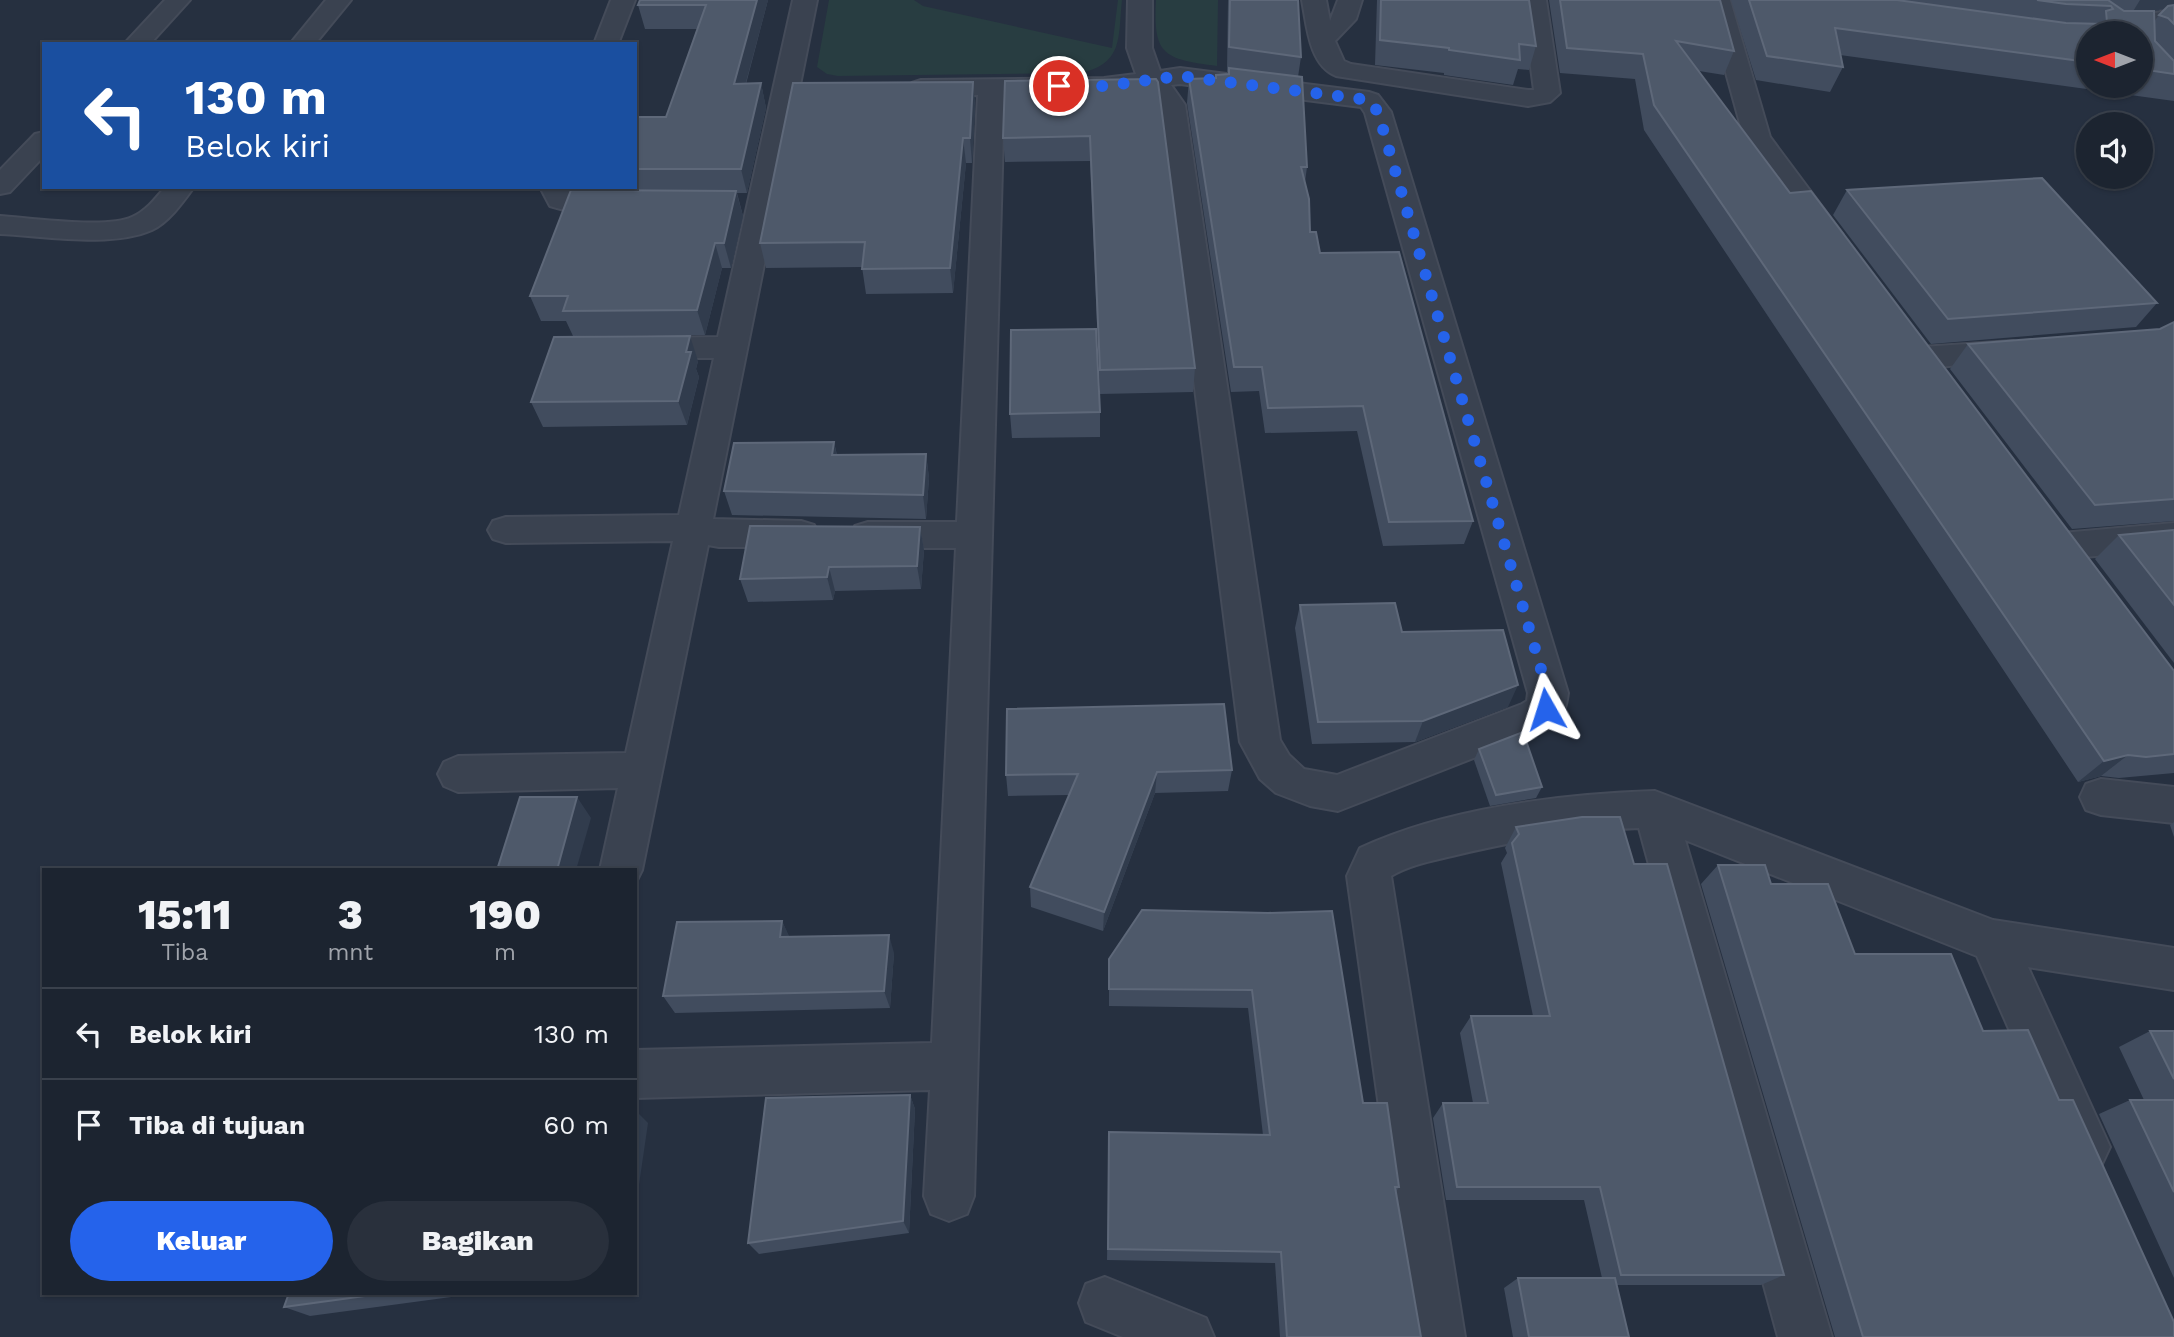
<!DOCTYPE html>
<html lang="id">
<style>
:root{--surface:#1c2430;--page:#29303c;--text:#f1f3f6;--muted:#a0a4ab;--line:#3a414c;--accent:#2563eb}
body{margin:0;font-family:"Work Sans",sans-serif;background:var(--page);color:var(--text);height:100vh;display:flex;flex-direction:column;font-size:26px;white-space:nowrap}
*{box-sizing:border-box;margin:0}
p{font-size:23px;color:var(--muted)}
.icon{flex:none;width:38px;height:38px;fill:none;stroke:currentColor;stroke-width:2;stroke-linecap:round;stroke-linejoin:round}
.map{position:relative;flex:1;overflow:hidden}
.panel{position:absolute;left:42px;top:868px;width:595px;height:427px;display:flex;flex-direction:column;background:var(--surface);border-radius:0px;box-shadow:0 2px 5px #0004,0 0 0 2px var(--line)}
.panel>*{flex:none}
.guide{position:absolute;left:42px;top:42px;width:595px;height:147px;border-radius:0px;box-shadow:0 2px 5px #0004,0 0 0 2px var(--line);background:#1a4fa0;color:#fff;overflow:hidden}
.needle{width:46px;rotate:270deg}
.buttons{position:absolute;left:2076px;top:21px;display:grid;gap:14px}
.buttons a{display:grid;place-items:center;width:77px;height:77px;border-radius:50%;background:var(--surface);box-shadow:0 2px 5px #0004,0 0 0 2px var(--line);font-size:35px}
.pin{position:absolute;display:grid;place-items:center;width:60px;height:60px;color:#fff;margin:-30px;border:4px solid #fff;border-radius:50%;box-shadow:0 2px 7px #0007}
.me{position:absolute;width:77px;margin:-38px;rotate:354deg;stroke-linejoin:round;filter:drop-shadow(0 0 5px #0008)}
.turn{display:flex;align-items:center;gap:24px;height:147px;padding:0 28px;font-size:32px}
.turn .icon{width:91px;height:91px;stroke-width:2.5}
.turn b{display:block;font-size:49px;line-height:60px}
.eta{display:flex;justify-content:space-evenly;align-items:center;height:119px;text-align:center}
.eta b{font-size:42px;font-weight:800;line-height:49px}
.button{display:flex;gap:14px;margin-top:auto;padding:14px 28px}
.button a{flex:1;height:80px;border-radius:42px;background:var(--accent);color:#fff;font-size:28px;font-weight:800;line-height:80px;text-align:center}
.button a+a{background:var(--page);color:var(--text)}
ul{padding:0;list-style:none}
li{display:flex;align-items:center;gap:21px;height:91px;padding:0 28px;border-top:2px solid var(--line)}
li div{flex:1}
li b{display:block;font-size:26px}
li em{font-style:normal}
.map>svg:first-child{display:block}
</style>
<div class="map">
<svg width="2174" height="1337" viewBox="0 0 2174 1337">
<rect width="100%" height="100%" fill="#263040"/>
<g fill="#283d41">
<path d="M829,0H914L923,6L1112,48L1118,0H1122C1118,37 1124,63 1081,73L838,76L827,74L817,67Z"/>
<path d="M1156,0H1218L1217,66C1163,59 1153,55 1156,0Z"/>
</g>
<g fill="none" stroke-linecap="round" stroke-linejoin="round">
<g stroke="#444b59" stroke-width="4">
<g id="minor">
<path d="M165,0H190L150,44H124Z"/>
<path d="M326,0H351L315,44H290Z"/>
<path d="M611,0H635L618,44H594Z"/>
<path d="M793,0H817L713,519L801,521L814,525L819,534L814,543L801,547H719L708,545L642,870L635,884V870H600L618,788L458,792L444,786L438,774L444,762L458,756L626,753L673,541L506,543L493,539L488,530L493,521L506,517L679,515L714,358H642L631,355L626,348L631,341L642,338L718,337Z"/>
<path d="M1128,0H1152V48L1160,71L1180,68L1369,92L1378,95L1391,112L1568,693C1566,709 1563,718 1550,728L1338,811L1310,806L1276,793L1260,779L1240,742L1159,105L1146,88L1104,94L1004,95L974,1196L967,1214L949,1221L931,1214L924,1196L930,1090L635,1098V1050L932,1043L956,548H868L855,544L850,535L855,526L868,522H957L978,95L921,96L912,93L908,88L912,83L921,80L1104,78L1136,74L1127,48ZM1180,84L1361,107L1365,113L1528,693L1527,701L1522,704L1337,775L1304,769L1289,755L1280,740L1185,105L1171,85Z"/>
<path d="M1302,0H1326L1330,21L1338,0H1362L1356,19L1335,41L1344,61L1351,64L1528,90H1534L1522,0H1546L1560,93L1550,102L1528,106L1336,76C1309,65 1307,26 1302,0Z"/>
<path d="M1706,0H1730L1770,137L1843,235L1839,241L1829,244L1819,241L1744,138Z"/>
<path d="M2174,9V23L2150,28L2140,38V33H2119L2133,18Z"/>
<path d="M44,132V156L10,192L0,194V170L35,134Z"/>
<path d="M165,187H194C183,202 169,222 152,230C111,248 45,236 0,234V216C30,218 107,229 132,217C146,211 156,198 165,187Z"/>
<path d="M540,187H568L575,196L630,198L634,204L630,210C604,216 575,214 550,206Z"/>
<path d="M2013,341L2024,344L2029,351L2024,358L1921,369L1910,365L1905,358L1910,351L1921,347Z"/>
<path d="M2174,523V549L2062,559L2049,556L2044,546L2049,536L2062,533Z"/>
<path d="M2101,779L2174,787V823L2101,815L2086,810L2080,797L2086,784Z"/>
<path d="M1655,791L1993,920L2174,948V990L2028,967L2110,1147L2102,1164L2085,1172L2068,1164L1977,956L1685,840L1832,1337H1778L1639,828C1575,830 1514,841 1452,856C1431,861 1409,865 1391,876L1465,1337H1411L1347,876L1360,848C1446,808 1561,794 1655,791Z"/>
<path d="M1105,1277L1206,1318L1214,1337H1123L1086,1322L1079,1303L1086,1284Z"/>
</g>
</g>
<use href="#minor" fill="#3a4250" fill-rule="evenodd"/>
</g>
<g fill="#414c5e" fill-rule="evenodd">
<path d="M768,0L746,84L761,83L766,108L747,193H737L743,216L731,268H722L705,335L573,336L566,321H541L530,296L587,190L586,187H635V117H666L697,29H645L638,5Z"/>
<path d="M1228,0H1298L1301,57L1298,77L1307,167L1305,182L1310,232L1320,253L1473,521L1464,544L1383,546L1357,431L1265,433L1259,391L1231,392L1187,103L1189,79L1215,78L1216,75L1228,74V72H1227Z"/>
<path d="M1377,0H1529L1536,46L1529,70L1518,69L1513,85L1444,75V73L1375,65Z"/>
<path d="M1549,0H1720L1734,51L1724,75L1699,71L1790,193L2174,671V773L2119,778L2101,776L2078,782L1644,130L1635,79L1560,73Z"/>
<path d="M1731,0H2174V101L1840,55L1843,67L1830,92L1756,80ZM2165,9L2159,15L2154,22V11ZM2088,33H2140V86H2088Z"/>
<path d="M1156,79L1195,368L1193,392L1100,394L1090,161L1005,162L1003,138Z"/>
<path d="M973,82L975,106L972,163H966L953,293L866,294L862,267L766,268L760,243Z"/>
<path d="M1847,190L2157,303L2136,327L1931,344L1833,215Z"/>
<path d="M2174,322V521L2072,529L1950,369L1968,344L2160,329Z"/>
<path d="M698,361L696,369L699,377L687,425L543,427L531,402Z"/>
<path d="M1100,412V437L1012,438L1010,414Z"/>
<path d="M834,442L837,455L926,454L929,478L926,519L732,515L724,491Z"/>
<path d="M920,527L924,550L921,589L835,591L833,600L748,602L740,579Z"/>
<path d="M2174,530V663L2095,559L2119,535Z"/>
<path d="M1300,605L1402,632L1508,707L1415,742L1312,744L1295,628Z"/>
<path d="M1479,749L1542,787L1536,798L1490,806L1474,760Z"/>
<path d="M1232,770L1228,791L1155,793L1103,931L1031,907L1030,887L1069,795L1008,796L1006,775Z"/>
<path d="M2174,822V837L2170,825Z"/>
<path d="M1516,827L1634,864L1784,1275L1761,1285H1617L1629,1337H1513L1504,1288L1518,1278H1602L1584,1200H1446L1433,1118L1443,1103H1473L1460,1033L1471,1016H1533L1501,863L1507,853L1505,848Z"/>
<path d="M1718,865L1771,884L1855,954L1983,1031L2059,1100L2174,1337H1835L1701,884Z"/>
<path d="M1268,913L1363,1103L1399,1187L1396,1192L1421,1337H1280L1275,1263L1107,1260L1109,1146L1263,1135L1248,1008L1109,1006V959Z"/>
<path d="M782,921L789,937L894,953L890,1008L675,1013L663,996Z"/>
<path d="M2150,1031H2174V1278L2099,1114L2130,1100H2144L2119,1047Z"/>
<path d="M910,1095L915,1109L909,1233L759,1254L748,1243Z"/>
<path d="M289,1293H481L310,1316L284,1307Z"/>
</g>
<g fill="#313c4d">
<path d="M757,0H768L739,108L734,84Z"/>
<path d="M2140,0H2174V7L2132,15L2127,21Z"/>
<path d="M973,82L975,106L972,163L970,138Z"/>
<path d="M761,83L766,108L747,193L741,169Z"/>
<path d="M963,138L966,163L953,293L950,268Z"/>
<path d="M736,191L743,216L731,268L724,243Z"/>
<path d="M715,243L722,268L705,335L697,310Z"/>
<path d="M690,336L698,361L696,369L699,377L687,425L678,401L686,352Z"/>
<path d="M834,442L839,467L832,455Z"/>
<path d="M926,454L929,478L926,519L923,495Z"/>
<path d="M920,527L924,550L921,589L917,566Z"/>
<path d="M829,567L835,591L833,600L827,577Z"/>
<path d="M1518,685L1508,707L1415,742L1423,721Z"/>
<path d="M2128,755L2101,776L2078,782L2104,761Z"/>
<path d="M1157,772L1155,793L1103,931L1104,912Z"/>
<path d="M577,797L591,818L576,870H557Z"/>
<path d="M782,921L791,940L780,937Z"/>
<path d="M889,935L894,953L890,1008L884,991Z"/>
<path d="M910,1095L915,1109L909,1233L903,1221Z"/>
<path d="M635,1110L648,1123L635,1212Z"/>
</g>
<g fill="#4e596a" stroke="#5e6879" stroke-width="2">
<path d="M640,0H757L734,84L761,83L741,169H635V117H666L706,5H638Z"/>
<path d="M1230,0H1298L1301,57L1229,47Z"/>
<path d="M1381,0H1529L1536,46L1519,44L1520,60L1449,50V48L1380,40Z"/>
<path d="M1560,0H1720L1734,51L1676,41L1790,193L1811,191L2174,671V754L2146,757L2128,755L2104,761L1654,105L1643,54L1567,48Z"/>
<path d="M1749,0H1897L2066,23L2104,24L2107,22L2106,11L2113,9L2111,6L2066,4L2037,0H2108L2124,11H2154L2155,41L2174,61V74L2140,69V33H2088V62L1835,28L1843,67L1767,56Z"/>
<path d="M2174,5V24L2168,18L2159,15L2168,6Z"/>
<path d="M1229,68L1302,77L1307,167H1301L1309,199L1310,232H1316L1320,253L1399,252L1473,521L1389,522L1363,406L1268,408L1262,367H1234L1189,79L1216,78V75L1229,74Z"/>
<path d="M1156,79L1158,82L1195,368L1100,370L1090,136L1003,138L1005,81Z"/>
<path d="M973,82L970,138H963L950,268L862,269L865,242L760,243L793,83Z"/>
<path d="M2042,178L2157,303L1948,319L1847,190Z"/>
<path d="M571,190L736,191L724,243H715L697,310L563,311L568,296H530Z"/>
<path d="M2174,322V499L2095,505L1968,344L2160,329Z"/>
<path d="M1096,329L1100,412L1010,414L1011,330Z"/>
<path d="M690,336L686,352H691L678,401L531,402L554,337Z"/>
<path d="M834,442L832,455L926,454L923,495L724,491L734,443Z"/>
<path d="M750,526L920,527L917,566L829,567L827,577L740,579Z"/>
<path d="M2174,530V605L2119,535Z"/>
<path d="M1395,603L1402,632L1503,630L1518,685L1423,721L1318,722L1300,605Z"/>
<path d="M1224,704L1232,770L1157,772L1104,912L1030,887L1078,774L1006,775L1007,709Z"/>
<path d="M1523,732L1542,787L1496,795L1479,749Z"/>
<path d="M520,797H577L557,870H497Z"/>
<path d="M1582,817H1620L1634,864H1667L1784,1275H1621L1600,1187H1457L1443,1103H1488L1471,1016H1550L1512,843L1519,834L1516,827Z"/>
<path d="M1718,865H1765L1771,884H1828L1855,954H1951L1983,1031L2028,1030L2059,1100H2073L2174,1322V1337H1863Z"/>
<path d="M1142,910L1268,913L1332,911L1363,1103H1387L1399,1187H1395L1421,1337H1287L1281,1252L1108,1249L1109,1132L1270,1135L1252,990L1109,989V959Z"/>
<path d="M782,921L780,937L889,935L884,991L663,996L677,922Z"/>
<path d="M2150,1031H2174V1079Z"/>
<path d="M910,1095L903,1221L748,1243L766,1098Z"/>
<path d="M2130,1100H2174V1192Z"/>
<path d="M1518,1278H1615L1629,1337H1529Z"/>
<path d="M289,1293H387L284,1307Z"/>
</g>
<g fill="none" stroke-linecap="round" stroke-linejoin="round">
<path stroke="#2563eb" stroke-width="12" stroke-dasharray="0 21.6" d="M1059,86H1104L1180,76L1369,100L1378,112L1548,693L1546,709"/>
</g>
</svg>
<div class="buttons">
<a><svg class="needle" viewBox="-14 -14 28 28"><path d="M0-13l5 13h-10z" fill="#e53935"/><path d="M0 13l5-13h-10z" fill="#a0a4ab"/></svg></a>
<a><svg class="icon" aria-label="sound" viewBox="0 0 24 24"><path d="M4 9h4l5-4v14l-5-4H4zM17 9q2 3 0 6"/></svg></a>
</div>
<div class="pin" style="left:1059px;top:86px;background:#d93025"><svg class="icon" aria-label="arrive" viewBox="0 0 24 24"><path d="M6 21V4h12l-3 4 3 4H6"/></svg></div>
<svg class="me" style="left:1546px;top:709px" viewBox="-20 -20 40 40"><path d="M0-17L14 15 0 8-14 15z" fill="#2563eb" stroke="#fff" stroke-width="4"/></svg>
<div class="guide">
<div class="turn"><svg class="icon" aria-label="left" viewBox="0 0 24 24"><path d="M17 20v-9H6M10 6l-5 5 5 5"/></svg><div><b>130 m</b>Belok kiri</div></div>
</div>
<section class="panel">
<div class="eta">
<div><b>15:11</b><p>Tiba</p></div>
<div><b>3</b><p>mnt</p></div>
<div><b>190</b><p>m</p></div>
</div>
<ul>
<li><svg class="icon" aria-label="left" viewBox="0 0 24 24"><path d="M17 20v-9H6M10 6l-5 5 5 5"/></svg><div><b>Belok kiri</b></div><em>130 m</em></li>
<li><svg class="icon" aria-label="arrive" viewBox="0 0 24 24"><path d="M6 21V4h12l-3 4 3 4H6"/></svg><div><b>Tiba di tujuan</b></div><em>60 m</em></li>
</ul>
<div class="button"><a>Keluar</a><a>Bagikan</a></div>
</section>
</div>
